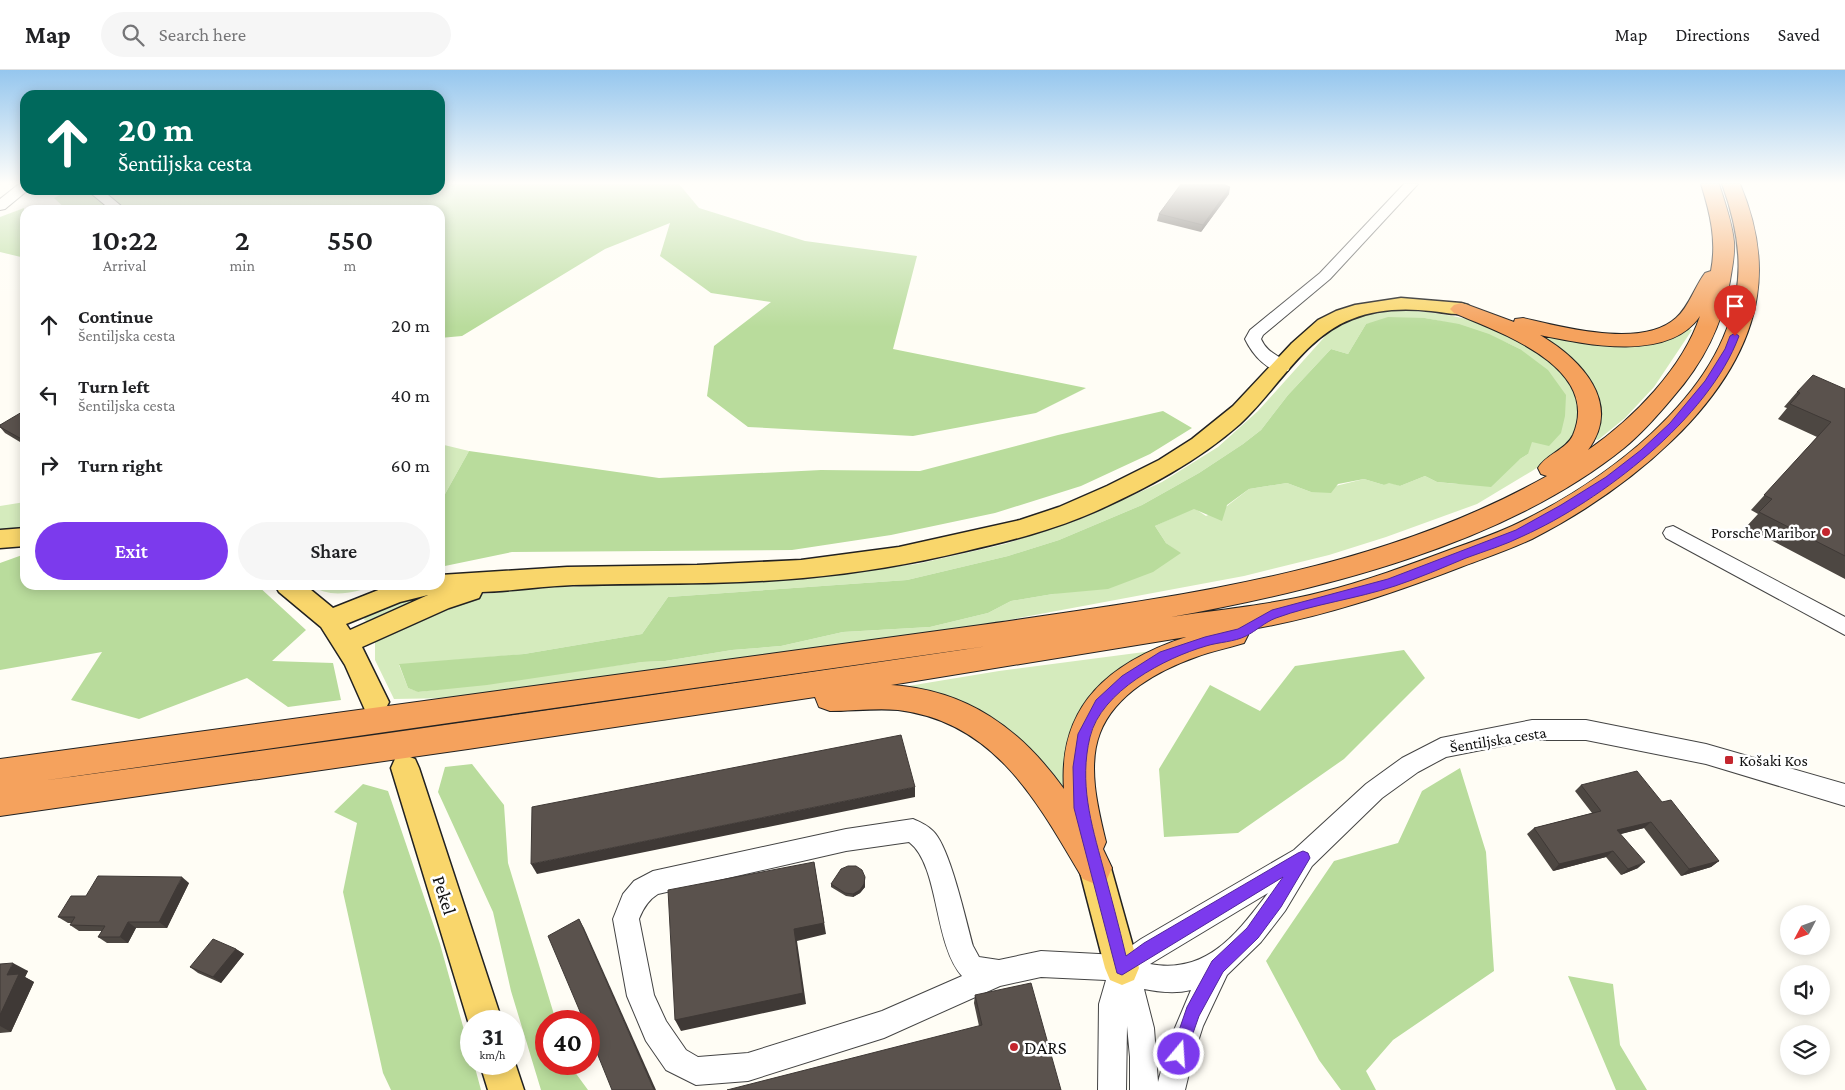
<!DOCTYPE html>
<meta charset="utf-8">
<style>
:root{--surface:#fff;--page:#f6f6f6;--text:#202124;--muted:#757577;--line:#e0e0e0;--accent:#7c3aed}
body{margin:0;font-family:"Crimson Pro",serif;background:var(--page);color:var(--text);height:100vh;display:flex;flex-direction:column;font-size:19px;white-space:nowrap}
*{box-sizing:border-box;margin:0}
p{font-size:16px;color:var(--muted)}
.icon{flex:none;width:28px;height:28px;fill:none;stroke:currentColor;stroke-width:2;stroke-linecap:round;stroke-linejoin:round}
.map{position:relative;flex:1;overflow:hidden}
.details{position:absolute;left:20px;top:135px;width:425px;height:385px;display:flex;flex-direction:column;background:var(--surface);border-radius:15px;box-shadow:0 2px 12px #0003}
.details>*{flex:none}
.guide{position:absolute;left:20px;top:20px;width:425px;height:105px;border-radius:15px;box-shadow:0 2px 12px #0003;background:#00695c;color:#fff;overflow:hidden}
.needle{width:32px;rotate:229deg}
.fabs{position:absolute;left:1780px;top:835px;display:grid;gap:10px}
.fabs a{display:grid;place-items:center;width:50px;height:50px;border-radius:50%;background:var(--surface);box-shadow:0 2px 12px #0003;font-size:25px}
.speed{position:absolute;left:460px;top:940px;display:flex;gap:10px;font-size:25px;font-weight:700;text-align:center}
.speed>*{display:grid;place-content:center;width:65px;height:65px;border-radius:50%;background:var(--surface);box-shadow:0 2px 12px #0003;line-height:1}
.speed small{font-size:12px;font-weight:400}
.speed .limit{border:8px solid #d22;background:#fff;color:#111}
.pin{position:absolute;display:grid;place-items:center;width:42px;height:42px;color:#fff;margin:-51px -21px;border-radius:50% 50% 50% 0;rotate:-45deg;box-shadow:0 0 5px #0007}
.pin .icon{rotate:45deg}
.me{position:absolute;width:55px;margin:-28px;rotate:18deg;stroke-linejoin:round;filter:drop-shadow(0 0 4px #0008)}
.turn{display:flex;align-items:center;gap:18px;height:105px;padding:0 15px;font-size:22px}
.turn .icon{width:65px;height:65px;stroke-width:2.5}
.turn b{display:block;font-size:35px;line-height:42px}
.eta{display:flex;justify-content:space-evenly;align-items:center;height:85px;text-align:center}
.eta b{font-size:30px;font-weight:600;line-height:35px}
.button{display:flex;gap:10px;margin-top:auto;padding:10px 15px}
.button a{flex:1;height:58px;border-radius:30px;background:var(--accent);color:#fff;font-size:20px;font-weight:600;line-height:58px;text-align:center}
.button a+a{background:var(--page);color:var(--text)}
ul{padding:0;list-style:none}
li{display:flex;align-items:center;gap:15px;height:70px;padding:0 15px}
li div{flex:1}
li b{display:block;font-size:19px}
li em{font-style:normal}
header{display:flex;align-items:center;gap:30px;box-sizing:border-box;height:70px;padding:0 25px;background:var(--surface);border-bottom:1px solid var(--line)}
header strong{font-size:24px}
nav{display:flex;gap:28px;margin-inline-start:auto;font-size:18px}
.search{width:350px;height:45px;background:var(--page);display:flex;align-items:center;gap:12px;box-sizing:border-box;padding:0 18px;border-radius:28px;color:var(--muted);font-size:19px}
.map>svg:first-child{display:block}
</style>
<header>
<strong>Map</strong>
<div class="search"><svg class="icon" aria-label="search" viewBox="0 0 24 24"><circle cx="10" cy="10" r="6"/><path d="M15 15l6 6"/></svg>Search here</div>
<nav><a>Map</a><a>Directions</a><a>Saved</a></nav>
</header>
<div class="map">
<svg width="1845" height="1020" viewBox="0 0 1845 1020">
<rect width="100%" height="100%" fill="#fffdf5"/>
<g fill="#d5ebbd" fill-rule="evenodd">
<path d="M1405,240C1461,244 1510,256 1555,293C1566,302 1574,319 1582,330L1578,365L1564,380L1532,401L1477,434L1386,467L1329,485L1244,506L960,559L454,628L394,629L375,590V570L443,536L483,524L552,517L743,512L818,506L917,494L1005,474L1083,448L1162,412L1218,377L1258,341L1329,262L1352,250L1375,242ZM1425,248C1459,254 1489,264 1520,279L1528,384L1520,389L1457,414L1437,412L1425,406L1400,416L1389,412L1384,415L1364,409L1311,422L1287,413L1249,419L1227,436L1206,446L1194,438L1155,456L1166,473L1180,483L1053,524L1011,531L988,543L930,557L843,562L781,576L732,580L665,591L642,592L419,622L408,618L399,595L524,584L642,564L668,527L907,510L1008,486L1059,470L1142,435L1199,403L1243,374L1261,360L1288,325L1331,279L1348,284L1366,254Z"/>
<path d="M1512,254L1602,273L1686,258L1692,260L1654,317L1625,348L1598,370L1594,369L1600,355L1598,334Z"/>
<path d="M440,374L469,381L440,433Z"/>
<path d="M25,432V459L0,461V436Z"/>
<path d="M311,515H375C355,523 329,529 311,515Z"/>
<path d="M437,523L370,552L364,550L365,546L370,542L414,527Z"/>
<path d="M1152,581L1100,624L1068,729C1056,711 1044,692 1029,677C995,644 940,633 896,618L999,601Z"/>
</g>
<g fill="#b9dc9c">
<path d="M440,114H679L699,138L805,171L917,186L893,279L1086,318L1036,343L913,366L748,357L707,326L714,276L771,232L711,223L660,186L670,153L605,179L462,266L440,268V140H67L54,128L70,120H440Z"/>
<path d="M24,138L25,188L0,182V147Z"/>
<path d="M1388,247L1425,248L1459,254L1489,264L1520,279L1548,300L1566,325L1565,346L1561,363L1549,376L1532,372L1528,384L1520,389L1491,417L1437,412L1425,406L1400,416L1389,413L1384,415L1364,409L1338,414L1331,423L1311,422L1287,413L1249,419L1227,435L1222,451L1194,439L1155,456L1166,473L1181,483L1153,502L1108,519L1053,524L1011,531L988,543L930,557L843,562L781,576L732,580L665,591L642,592L487,615L418,622L408,618L399,594L524,584L642,564L668,527L907,510L1008,486L1059,470L1142,435L1199,403L1243,374L1261,360L1288,325L1331,279L1348,284L1366,254Z"/>
<path d="M1163,341L1192,358L1150,384L1081,416L995,443L891,465L792,480L512,482L440,497V433L469,381L659,408L821,400L920,401L1058,365Z"/>
<path d="M25,484V515H257L306,560L272,591L333,593L341,630L288,637L247,608L139,649L71,630L102,582L0,600V493Z"/>
<path d="M1404,580L1425,608L1344,689L1238,763L1164,767L1159,699L1210,615L1260,641L1295,596Z"/>
<path d="M472,694L504,735L508,793L556,951H546V994H569L588,1020H541L511,921L493,842L438,722L445,697Z"/>
<path d="M1460,698L1486,782L1494,901L1393,970L1366,1001L1376,1020H1341L1319,990L1266,891L1334,791L1398,773L1422,721Z"/>
<path d="M363,714L388,721L440,874L471,985V994H474L481,1020H391L383,1003L343,822L357,753L334,742Z"/>
<path d="M1568,906L1613,914L1620,975L1647,1020H1616Z"/>
</g>
<g fill="none" stroke-linecap="round" stroke-linejoin="round">
<g stroke="#444" stroke-width="2">
<g id="minor">
<path d="M19,114H25V120H28L5,139L0,140V129Z"/>
<path d="M1404,114H1418L1330,209L1263,265L1261,269C1268,285 1282,285 1290,297L1288,301C1269,305 1252,284 1245,269L1250,260L1320,203Z"/>
<path d="M87,120H102L126,140H111Z"/>
<path d="M1673,456L1845,547V565L1666,468L1663,463L1666,458Z"/>
<path d="M1532,650H1586L1706,674L1845,714V736L1706,694L1586,670H1532L1446,687L1418,702L1382,728L1312,796L1285,841L1261,872L1227,905L1203,956L1193,987L1185,1020H1130V987L1127,956L1126,1020H1098L1099,934L1106,910L1041,907L1000,916L884,968L748,1011L696,1015L666,1000L646,971L627,926L613,849L623,824L634,811L653,801L846,759L913,749C920,752 927,755 933,761C950,777 966,851 973,876L979,887L999,890L1041,881L1118,885L1141,869L1294,780L1366,714L1402,688L1441,668ZM909,772C940,796 933,873 962,906L882,941L748,983L698,987L686,980L666,951L654,925L639,849C643,839 648,830 658,824L846,781ZM1268,823C1237,863 1207,905 1150,894ZM1144,919C1160,922 1175,924 1191,920L1169,972L1158,1012L1154,958Z"/>
</g>
</g>
<g stroke="#222" stroke-width="3">
<g id="major">
<path d="M1401,228L1461,233L1468,235L1471,239L1468,243C1456,246 1443,242 1431,241C1404,238 1377,239 1352,249C1304,267 1277,320 1240,354C1197,392 1145,419 1094,442C1053,460 1009,471 966,481C912,494 858,503 803,508C726,515 650,513 573,515C543,516 513,521 482,522L479,528L449,538L362,577L389,632L385,640L375,643L365,640L345,595L321,557L279,522L275,515H305L333,538L391,515H440V505L567,497L697,495L801,490L899,477L1020,450L1059,437L1107,416L1159,390L1192,369L1233,336L1292,273L1318,250L1336,241L1355,235ZM428,525L350,560L346,554L400,532Z"/>
<path d="M25,458V476L0,478V460Z"/>
<path d="M405,685L415,689L419,698L502,951H471V959L468,951L391,698L395,689Z"/>
<path d="M1095,783L1106,788L1111,798L1139,898L1134,910L1122,915L1110,910L1105,898L1079,798L1084,788Z"/>
<path d="M514,990L524,1020H488L480,994H514Z"/>
</g>
</g>
<g stroke="#222" stroke-width="2">
<path id="highway" d="M1701,114H1719C1725,133 1732,152 1734,172C1735,185 1732,198 1730,211C1722,256 1703,293 1673,327C1658,345 1642,363 1624,378C1504,475 1320,520 1171,547C1222,539 1272,535 1322,522C1366,511 1409,495 1452,479C1472,472 1492,465 1512,456C1601,414 1720,329 1736,224C1743,187 1735,150 1722,114H1740C1755,150 1763,187 1757,226C1741,333 1622,423 1532,469C1509,480 1485,488 1461,497C1391,524 1320,548 1246,560L1248,565L1244,573C1228,578 1212,581 1196,587C1159,600 1115,624 1100,663C1087,696 1098,739 1106,772L1103,779L1112,798L1107,809L1095,814L1083,809C1038,733 996,652 898,640C876,638 853,641 830,641L819,637L815,627L468,679L0,746V689L981,555C1174,527 1375,503 1547,406L1541,404L1538,398C1546,384 1566,380 1573,365C1602,297 1499,262 1454,243L1450,239L1454,235L1461,233L1468,235L1514,252L1515,249L1523,248C1563,257 1642,279 1676,248C1689,237 1695,216 1705,203L1711,201C1717,170 1710,143 1701,114ZM1700,246C1683,298 1633,349 1588,380C1623,333 1581,289 1540,265C1587,275 1669,292 1700,246ZM1186,567C1111,592 1058,634 1064,719C1020,658 967,620 891,615ZM988,576C672,623 357,668 41,711Z"/>
</g>
<use href="#minor" fill="#fff" fill-rule="evenodd"/>
<use href="#major" fill="#f9d66b" fill-rule="evenodd"/>
<use href="#highway" fill="#f5a25d" fill-rule="evenodd"/>
</g>
<g fill="#4d4742">
<path d="M1229,124L1201,162L1157,151L1159,144Z"/>
<path d="M1845,319V509L1746,457L1758,444L1751,440L1817,367L1778,349L1787,338L1784,337L1797,322Z"/>
<path d="M25,344V375L5,363L0,357V355Z"/>
<path d="M1581,715L1662,732L1719,791L1711,797L1681,806L1644,758L1620,764L1638,798L1621,805L1606,787L1553,801L1527,764L1534,758L1592,743L1575,721Z"/>
<path d="M865,807V817L860,823L853,827L846,826L831,817V814Z"/>
<path d="M189,813L167,858H136L128,873H107L98,867L102,861H79L70,855L72,853H68L58,847L86,826Z"/>
<path d="M236,879L244,884L221,913L198,903L190,897Z"/>
<path d="M0,894L28,901L25,907L34,912L11,962L0,963Z"/>
<path d="M975,925L1061,1020L979,956L974,933Z"/>
</g>
<g fill="#3f3936">
<path d="M1230,117L1229,124L1201,162L1203,155Z"/>
<path d="M915,717V727L537,804L531,794Z"/>
<path d="M1651,752L1644,758L1610,767L1617,760Z"/>
<path d="M1613,781L1606,787L1553,801L1559,794Z"/>
<path d="M1719,791L1711,797L1681,806L1689,799Z"/>
<path d="M814,792L826,864L797,871L806,934L681,961L675,950L794,859Z"/>
<path d="M1645,792L1638,798L1621,805L1628,799Z"/>
<path d="M182,807L189,813L167,858L159,852Z"/>
<path d="M865,807V817L860,823L853,827V824Z"/>
<path d="M579,849L584,858L656,1020H654Z"/>
<path d="M128,852L136,858L128,873L120,867Z"/>
<path d="M236,879L244,884L221,913L213,907Z"/>
<path d="M13,893L28,901L25,907L34,912L11,962L0,956V945L7,905Z"/>
</g>
<g fill="#5a524d" stroke="#3f3936">
<path d="M1181,114H1223L1230,117L1203,155L1159,144Z"/>
<path d="M1813,305L1845,319V486L1759,442L1772,429L1764,425L1831,352L1790,334L1800,323L1797,322Z"/>
<path d="M22,342L25,344V371L0,357V355Z"/>
<path d="M901,665L915,717L531,794L532,737Z"/>
<path d="M1637,701L1662,732L1671,730L1719,791L1689,799L1651,752L1617,760L1645,792L1628,799L1613,781L1559,794L1534,758L1601,741L1581,715Z"/>
<path d="M814,792L824,853L794,859L803,923L675,950L668,820Z"/>
<path d="M848,796H856L862,800L865,807L864,814L860,820L853,824L845,823L831,814L841,799Z"/>
<path d="M98,806L182,807L159,852H128L120,867H98L105,856L70,855L75,847H58L71,826H86Z"/>
<path d="M579,849L654,1020H612L589,963V951H584L548,866Z"/>
<path d="M213,869L236,879L213,907L190,897Z"/>
<path d="M13,893L7,905L19,904L0,945V894Z"/>
<path d="M1031,913L1061,1020H727L982,955L975,925Z"/>
</g>
<linearGradient id="sky" x2="0" y2="1"><stop stop-color="#95c6ee"/><stop offset="0.44" stop-color="#fffefa"/><stop offset="1" stop-color="#fffefa" stop-opacity="0"/></linearGradient>
<rect width="1845" height="257" fill="url(#sky)"/>
<path fill="#7c3aed" stroke="#51269a" d="M1735,263L1739,266C1709,348 1601,431 1523,466C1505,475 1485,481 1466,488C1442,498 1419,508 1395,516C1356,529 1314,534 1276,548C1265,552 1256,561 1246,566C1234,572 1219,572 1206,576C1165,588 1101,621 1090,667C1079,713 1091,753 1103,797C1111,827 1119,856 1126,886L1144,873L1298,783L1303,781L1308,783L1310,788L1281,837L1258,868L1223,902L1199,946L1184,989L1179,991L1173,989L1171,984L1187,937L1212,891L1247,858L1283,807L1122,905L1117,903L1074,738L1073,697L1078,664L1096,630L1122,606L1160,582L1205,567L1238,559L1272,540L1388,509L1516,460L1561,435L1606,407L1641,380L1670,353L1705,311L1725,279L1730,266Z"/>
<g fill="#c4262e" stroke="#fff" stroke-width="2">
<circle cx="1826" cy="462" r="5"/>
<rect x="1724" y="685" width="10" height="10" rx="2.5"/>
<circle cx="1014" cy="977" r="5"/>
</g>
<g text-anchor="middle" stroke-width="5" stroke-linejoin="round" paint-order="stroke">
<g font-size="16" fill="#111" stroke="#fff" text-anchor="end">
<text x="1816" y="468">Porsche Maribor</text>
<text x="1739" y="696" text-anchor="start">Košaki Kos</text>
</g>
<g font-size="16" fill="#111" stroke="#fff">
<text transform="translate(1498 669) rotate(-9)" y="6">Šentiljska cesta</text>
</g>
<g font-size="19" fill="#111" stroke="#fff">
<text transform="translate(445 825) rotate(72)" y="7">Pekel</text>
</g>
<g font-size="19" fill="#111" stroke="#fff" text-anchor="start">
<text x="1024" y="984">DARS</text>
</g>
</g>
</svg>
<div class="fabs">
<a><svg class="needle" viewBox="-14 -14 28 28"><path d="M0-13l5 13h-10z" fill="#e53935"/><path d="M0 13l5-13h-10z" fill="#757577"/></svg></a>
<a><svg class="icon" aria-label="sound" viewBox="0 0 24 24"><path d="M4 9h4l5-4v14l-5-4H4zM17 9q2 3 0 6"/></svg></a>
<a><svg class="icon" aria-label="layers" viewBox="0 0 24 24"><path d="M12 4l9 5-9 5-9-5zM3 14l9 5 9-5"/></svg></a>
</div>
<div class="speed"><div>31<small>km/h</small></div><div class="limit">40</div></div>
<div class="pin" style="left:1735px;top:266px;background:#d93025"><svg class="icon" aria-label="arrive" viewBox="0 0 24 24"><path d="M6 21V4h12l-3 4 3 4H6"/></svg></div>
<svg class="me" style="left:1179px;top:984px" viewBox="-20 -20 40 40"><circle r="17" fill="#7c3aed" stroke="#fff" stroke-width="3"/><path d="M0-11L8 9 0 5-8 9z" fill="#fff"/></svg>
<div class="guide">
<div class="turn"><svg class="icon" aria-label="ahead" viewBox="0 0 24 24"><path d="M12 20V5M6 11l6-6 6 6"/></svg><div><b>20 m</b>Šentiljska cesta</div></div>
</div>
<section class="details">
<div class="eta">
<div><b>10:22</b><p>Arrival</p></div>
<div><b>2</b><p>min</p></div>
<div><b>550</b><p>m</p></div>
</div>
<ul>
<li><svg class="icon" aria-label="ahead" viewBox="0 0 24 24"><path d="M12 20V5M6 11l6-6 6 6"/></svg><div><b>Continue</b><p>Šentiljska cesta</p></div><em>20 m</em></li>
<li><svg class="icon" aria-label="left" viewBox="0 0 24 24"><path d="M17 20v-9H6M10 6l-5 5 5 5"/></svg><div><b>Turn left</b><p>Šentiljska cesta</p></div><em>40 m</em></li>
<li><svg class="icon" aria-label="right" viewBox="0 0 24 24"><path d="M7 20v-9h11M14 6l5 5-5 5"/></svg><div><b>Turn right</b></div><em>60 m</em></li>
</ul>
<div class="button"><a>Exit</a><a>Share</a></div>
</section>
</div>
